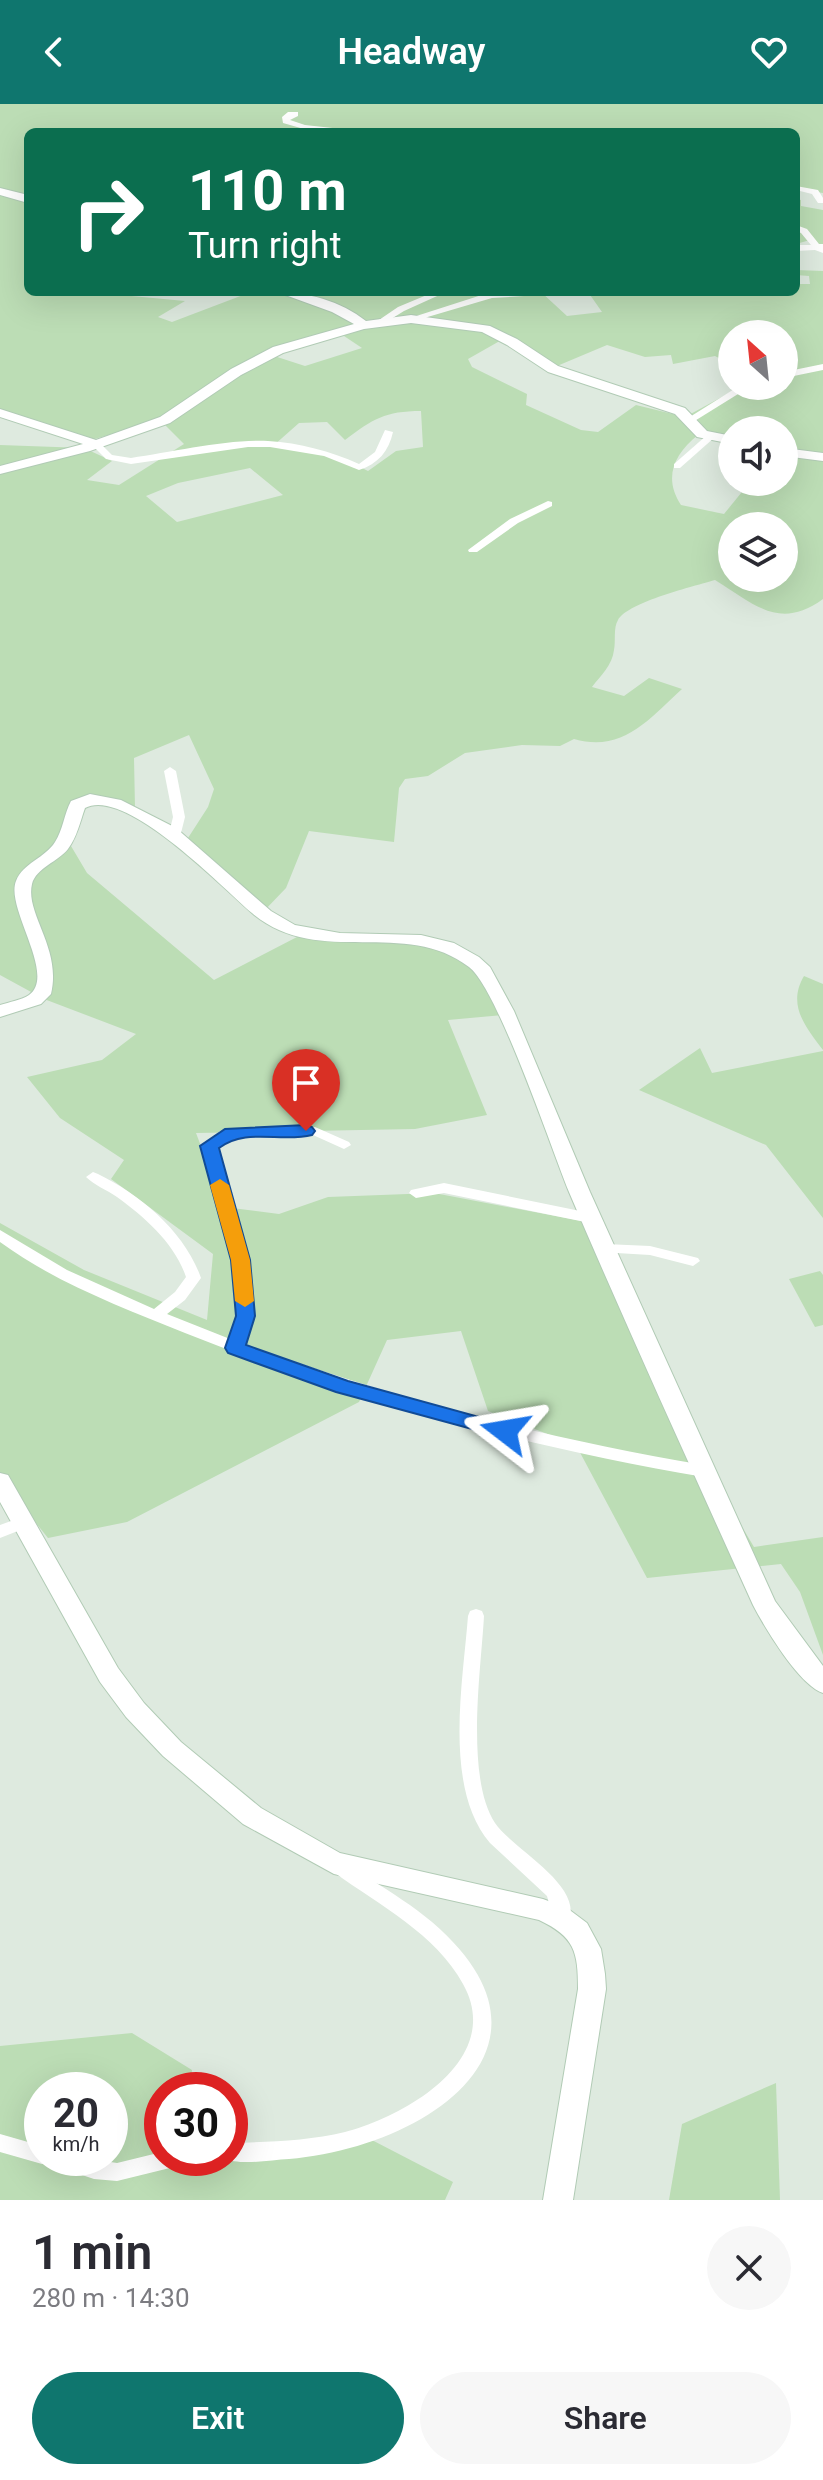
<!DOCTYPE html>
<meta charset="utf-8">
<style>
:root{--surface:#fff;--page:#f7f7f7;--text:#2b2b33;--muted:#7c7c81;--accent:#0f766e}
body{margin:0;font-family:Roboto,sans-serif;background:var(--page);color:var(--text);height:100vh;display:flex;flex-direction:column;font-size:30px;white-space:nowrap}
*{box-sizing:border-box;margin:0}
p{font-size:26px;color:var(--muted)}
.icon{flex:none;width:44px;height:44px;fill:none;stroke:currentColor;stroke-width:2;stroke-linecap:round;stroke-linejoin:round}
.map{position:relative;height:2096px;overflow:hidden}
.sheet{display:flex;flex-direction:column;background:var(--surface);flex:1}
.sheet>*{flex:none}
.banner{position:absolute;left:24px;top:24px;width:776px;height:168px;border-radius:12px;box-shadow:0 8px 32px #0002;background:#0b6e4f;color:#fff;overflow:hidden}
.needle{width:52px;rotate:333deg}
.fabs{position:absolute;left:718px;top:216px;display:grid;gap:16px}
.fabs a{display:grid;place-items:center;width:80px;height:80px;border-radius:50%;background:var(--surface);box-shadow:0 8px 32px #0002;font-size:40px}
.speed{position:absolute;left:24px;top:1968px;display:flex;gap:16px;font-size:40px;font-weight:700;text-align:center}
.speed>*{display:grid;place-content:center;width:104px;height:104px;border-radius:50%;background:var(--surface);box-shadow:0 8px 32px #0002;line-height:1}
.speed small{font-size:20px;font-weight:400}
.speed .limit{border:12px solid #d22;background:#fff;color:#111}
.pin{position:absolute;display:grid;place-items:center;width:68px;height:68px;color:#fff;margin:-82px -34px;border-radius:50% 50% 50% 0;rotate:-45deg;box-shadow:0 0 8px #0007}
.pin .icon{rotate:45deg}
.me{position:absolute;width:88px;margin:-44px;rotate:284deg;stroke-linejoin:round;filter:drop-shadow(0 0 6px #0008)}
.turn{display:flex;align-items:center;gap:28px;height:168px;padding:0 32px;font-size:36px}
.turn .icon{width:104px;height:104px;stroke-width:2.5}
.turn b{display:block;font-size:56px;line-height:68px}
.round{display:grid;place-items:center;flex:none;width:84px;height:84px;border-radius:42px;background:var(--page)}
.headline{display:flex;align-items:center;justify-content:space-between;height:136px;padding:0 32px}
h1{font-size:48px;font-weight:600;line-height:60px}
.button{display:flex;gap:16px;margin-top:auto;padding:16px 32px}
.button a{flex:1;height:92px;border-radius:48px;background:var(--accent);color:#fff;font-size:32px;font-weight:600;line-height:92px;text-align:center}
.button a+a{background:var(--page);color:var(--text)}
header{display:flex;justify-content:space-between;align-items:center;height:104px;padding:0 32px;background:var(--accent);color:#fff;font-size:36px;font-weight:600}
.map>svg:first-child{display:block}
</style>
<header><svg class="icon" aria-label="back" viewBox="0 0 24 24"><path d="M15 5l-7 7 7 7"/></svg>Headway<svg class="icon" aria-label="heart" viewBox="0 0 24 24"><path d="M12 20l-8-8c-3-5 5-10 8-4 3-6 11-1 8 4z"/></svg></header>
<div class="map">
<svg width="823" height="2096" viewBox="0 0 823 2096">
<rect width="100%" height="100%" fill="#deeadf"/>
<g fill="#bcddb5" fill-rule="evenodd">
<path d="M0,0H823V89L796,85V28H28V188H89L185,197L158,213L172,218L251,188H541L567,212L602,208L588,188H702L675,190L717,192L739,188H796V180H810L809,172L796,171V166L823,167V495C779,527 754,500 715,476C695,482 628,498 618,516C613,524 616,537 614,546C612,562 601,571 592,583L624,592L649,574L682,585C649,615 623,649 574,635L560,642L522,641L465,649L428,672L405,675L399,684L394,738L309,727L286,784L263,808L188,734L208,703L214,685L189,631L134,654L135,704L88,699L71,742L87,769L214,876L297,833L391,832L473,857L503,911L448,916L487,1011L415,1025L196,1029L224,1103L279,1110L328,1093L434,1089L582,1117L698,1349L754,1443L823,1433V1551L800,1488L781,1460L647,1474L576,1341L488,1307L461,1227L387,1236L359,1298L127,1418L48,1434L0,1374V1119L84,1166L207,1216L213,1150L111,1075L124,1056L60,1014L27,973L102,956L136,930L44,895L0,871V341L84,344L112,357L87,376L119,381L184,340L160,316L91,336L0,307ZM335,226L362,244L305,262L271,251ZM732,230H784V282H742L685,313L636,301L598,328L581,326L526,301L527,290L472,263L468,255L505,234L557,262L607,241L645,253L671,251L673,260L715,252L732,261ZM421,307L423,343L396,347L368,367L340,353L273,342L299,319L327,318L345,336C373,315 385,307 421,307ZM732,326H784V378H750L724,410L681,401C663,374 674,350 698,331L732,337ZM250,364L283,391L177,418L146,392L178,379ZM732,422H784V474H732Z"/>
<path d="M796,95L801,96V102L823,106V146L810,136L796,140Z"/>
<path d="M804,872L823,880V946C805,922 787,901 804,872Z"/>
<path d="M700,944L712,969L823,947V1114L766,1041L639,986Z"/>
<path d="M820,1167L823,1171V1221L815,1223L789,1175Z"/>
<path d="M132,1929L192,1966L190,1986H162V2054H230L368,2034L453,2078L445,2096H0V1942ZM42,1986H110V2054H42Z"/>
<path d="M776,1979L780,2096H669L682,2020Z"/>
</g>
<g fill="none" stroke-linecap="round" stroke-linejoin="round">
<g stroke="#b1cbb5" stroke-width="2">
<g id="secondary">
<path d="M0,84L28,91V99L0,91Z"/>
<path d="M277,188C307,188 341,197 366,217L411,211L490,222L517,235L558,262L685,304L707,327L732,332V340L697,333L675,310L548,268L507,241L482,228L411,219L364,225L283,249L241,271L170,319L90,347L0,370V362L83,340L0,313V305L96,336L160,313L231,265L273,243L354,220L332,208Z"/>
<path d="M784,344L823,349V357L784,352Z"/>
<path d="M90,690L121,696L176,724L271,807L295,821L340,829L421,831L454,839L479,853L490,863L514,907L590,1088L775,1497L823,1562V1589C799,1581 765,1524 753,1501C691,1364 628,1226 569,1088C551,1044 498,885 469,863C405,813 318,865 252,809C223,784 125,682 85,704C80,718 77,733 68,745C59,757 36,764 32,780C25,810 62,844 51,890L41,900L0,913V901C9,898 22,896 29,891C57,871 5,804 16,777C23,759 45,754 55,738C63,726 64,710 71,697Z"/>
<path d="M0,1369L8,1371L118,1564L144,1599L181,1638L261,1704L340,1749L543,1795L567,1804L587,1819L601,1845L605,1870L606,1885L573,2096H543L578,1885C578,1848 575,1833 539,1816L334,1770L243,1720L163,1652L126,1613L100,1578L0,1398Z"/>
</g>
</g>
<g fill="#fff" fill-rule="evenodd">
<path d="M288,8H298V12L290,16L305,21L351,26L355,28L304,25L283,19L282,13Z"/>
<path d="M796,82L818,86L823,94V99H818L812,90L796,86Z"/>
<path d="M796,121L807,125L819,140H823V149L815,146L796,147V141H811L801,129L796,127Z"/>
<path d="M434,188H446L404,207L383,220L376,218L398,203Z"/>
<path d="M491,188H544L540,191L492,194L414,217L407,215Z"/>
<path d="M823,260V266L784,274V268Z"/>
<path d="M739,282H751L693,318L685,316Z"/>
<path d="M385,326L393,328C389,347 378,360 359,366L324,352L270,343H248L131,360L106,355L91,340L99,338L112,351L131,354C172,348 228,335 268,337C300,339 330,347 359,360L375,348Z"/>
<path d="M707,331L715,333L680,364H674V360Z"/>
<path d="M548,397L552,398V402L518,419L477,448H469L468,446L510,415Z"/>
<path d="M170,663L176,667L185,713L181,729L175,733L169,729L173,713L164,667Z"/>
<path d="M315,1023L349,1038L351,1041L344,1045L313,1031L229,1034L216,1043L247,1156L253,1212L244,1240C395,1295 545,1334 704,1361L710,1363L712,1367L710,1371L704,1373C526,1343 352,1295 185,1229C121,1203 56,1179 0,1138V1126L67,1166L154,1205L175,1188L186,1173C175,1140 146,1114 117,1093C107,1086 94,1081 86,1073L93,1068L98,1070C141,1091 185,1128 201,1174L185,1196L167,1210L230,1235L237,1212L233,1156L202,1042L220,1027L225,1026Z"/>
<path d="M444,1079L590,1109L597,1114L590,1119L444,1089L416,1094L409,1089L411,1086Z"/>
<path d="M605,1140L650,1142L698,1154L700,1157L693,1162L650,1151L600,1148L598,1145L600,1142Z"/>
<path d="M22,1413L28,1415L30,1419L28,1423L0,1434V1421Z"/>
<path d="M476,1505L482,1507L484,1512C481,1566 465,1673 495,1719C512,1745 586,1782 568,1819L561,1821L554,1819L547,1792L490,1739C443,1684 463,1578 468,1512L470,1507Z"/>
<path d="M341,1756C352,1760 362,1769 372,1776C392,1789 413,1802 432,1818C580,1945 421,2044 289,2055C269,2056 240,2062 223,2054H230V2039C268,2038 308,2037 345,2028C406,2012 505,1955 463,1880C436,1830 379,1801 335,1769L332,1764L335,1759Z"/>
<path d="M0,2030L42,2042V2054H85L117,2059L162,2048V2054H184L181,2061L174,2063L117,2077L94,2075L46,2059L42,2060L0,2048Z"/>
</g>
<use href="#secondary" fill="#fff" fill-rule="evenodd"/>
</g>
<path fill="#1a73e8" stroke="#114b97" stroke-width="2" d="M306,1021L312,1023L315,1027L312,1031C281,1039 246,1023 219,1044L250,1156L255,1212L246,1241L348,1277L512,1322L515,1327L512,1332L505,1334L336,1288L228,1249L225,1244L236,1212L231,1156L200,1042L225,1025Z"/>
<path fill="#f59e0b" d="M220,1075L229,1081L250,1156L254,1197L245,1203L235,1197L231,1156L210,1081Z"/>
</svg>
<div class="fabs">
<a><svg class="needle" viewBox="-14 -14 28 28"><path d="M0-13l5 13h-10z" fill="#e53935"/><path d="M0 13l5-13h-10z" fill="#7c7c81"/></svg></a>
<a><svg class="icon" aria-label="sound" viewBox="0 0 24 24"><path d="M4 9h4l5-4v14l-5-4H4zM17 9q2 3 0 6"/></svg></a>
<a><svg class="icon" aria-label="layers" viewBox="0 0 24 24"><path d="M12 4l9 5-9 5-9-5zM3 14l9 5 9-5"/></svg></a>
</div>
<div class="speed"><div>20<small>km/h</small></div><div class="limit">30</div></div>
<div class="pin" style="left:306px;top:1027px;background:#d93025"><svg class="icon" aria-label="arrive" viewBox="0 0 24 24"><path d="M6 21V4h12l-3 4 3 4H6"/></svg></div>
<svg class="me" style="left:505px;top:1327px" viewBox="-20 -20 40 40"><path d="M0-17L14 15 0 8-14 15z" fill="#1a73e8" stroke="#fff" stroke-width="4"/></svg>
<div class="banner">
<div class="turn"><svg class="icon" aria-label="right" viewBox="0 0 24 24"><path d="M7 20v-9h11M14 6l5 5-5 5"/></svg><div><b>110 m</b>Turn right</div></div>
</div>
</div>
<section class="sheet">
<div class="headline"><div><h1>1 min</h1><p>280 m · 14:30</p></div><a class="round"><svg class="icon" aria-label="close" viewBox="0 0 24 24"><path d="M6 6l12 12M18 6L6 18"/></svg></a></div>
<div class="button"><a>Exit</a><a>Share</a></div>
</section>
